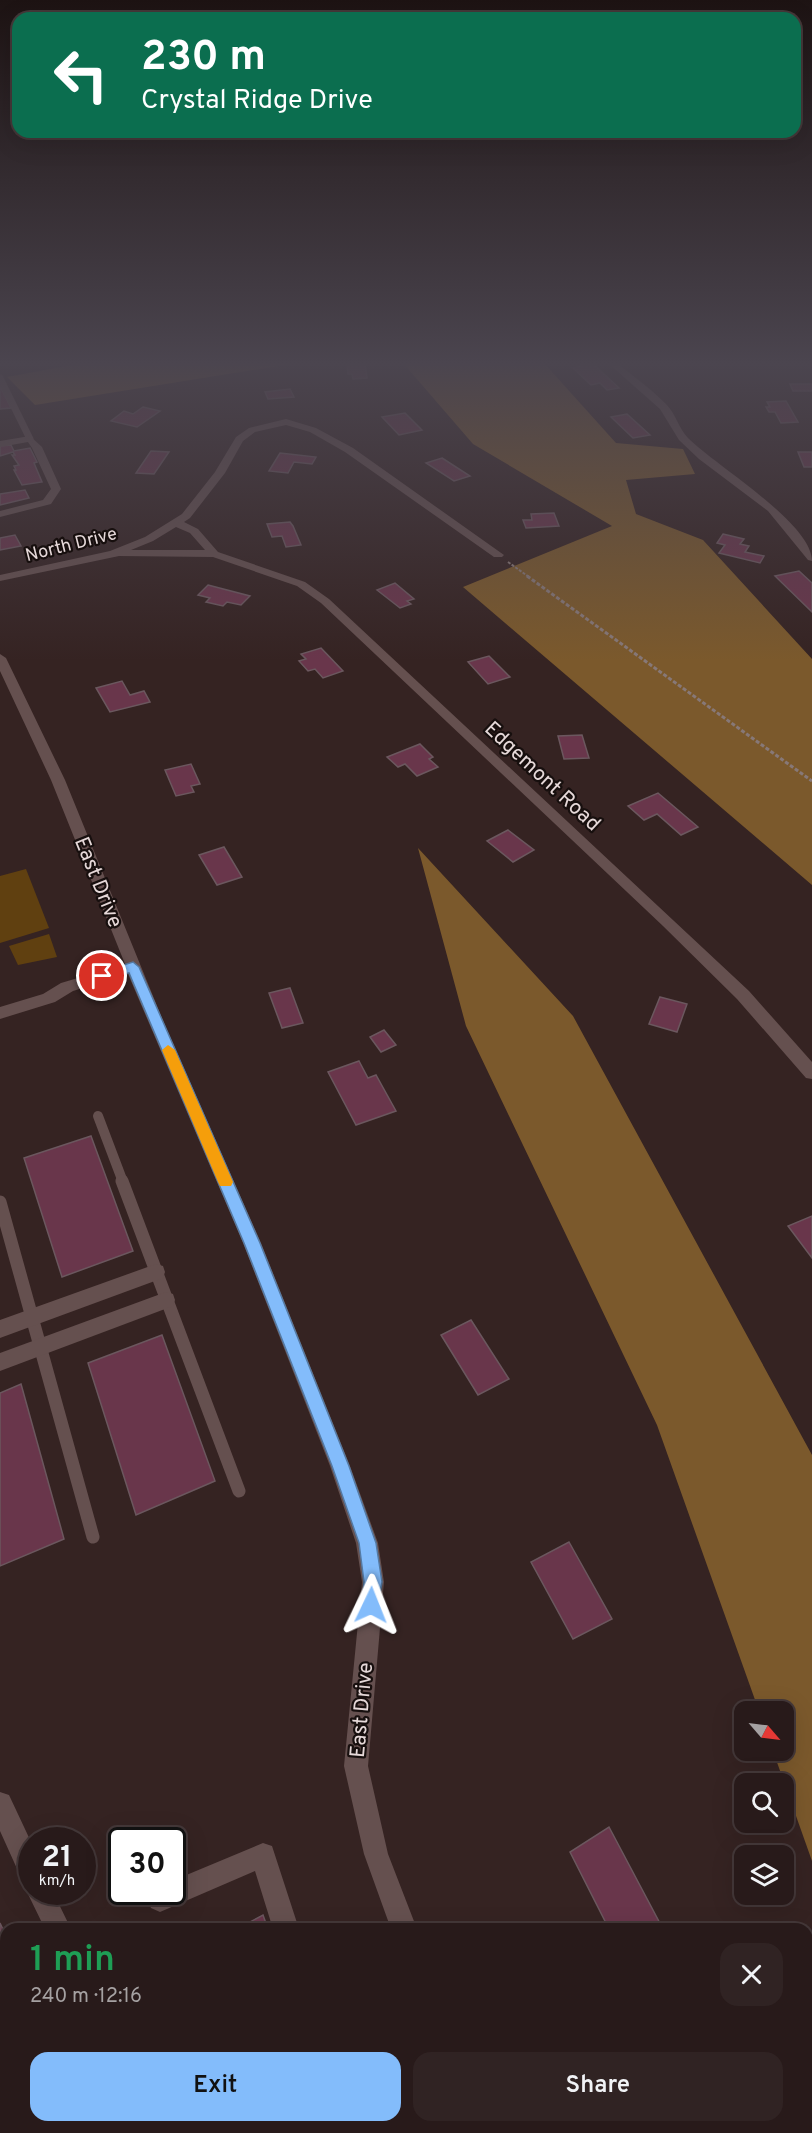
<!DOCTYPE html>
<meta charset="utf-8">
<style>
:root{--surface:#281a1a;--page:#302323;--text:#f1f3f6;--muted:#a5a1a2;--line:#443839;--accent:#83bcfb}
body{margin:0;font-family:Overpass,sans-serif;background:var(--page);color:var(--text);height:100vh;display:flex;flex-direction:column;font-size:22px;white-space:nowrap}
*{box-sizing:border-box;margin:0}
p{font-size:20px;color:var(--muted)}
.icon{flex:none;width:33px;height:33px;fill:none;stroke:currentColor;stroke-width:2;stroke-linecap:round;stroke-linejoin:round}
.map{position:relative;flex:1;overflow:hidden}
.panel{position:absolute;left:0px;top:1923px;width:813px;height:210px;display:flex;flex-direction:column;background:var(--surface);border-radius:18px 18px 0 0;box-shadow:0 6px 24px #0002,0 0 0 2px var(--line)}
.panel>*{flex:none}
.top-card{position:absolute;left:12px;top:12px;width:789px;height:126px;border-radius:18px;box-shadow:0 6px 24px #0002,0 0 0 2px var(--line);background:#0b6e4f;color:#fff;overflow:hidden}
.needle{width:39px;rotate:118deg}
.tools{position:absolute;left:734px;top:1701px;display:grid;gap:12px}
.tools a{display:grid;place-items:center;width:60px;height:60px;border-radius:12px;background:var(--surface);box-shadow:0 6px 24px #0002,0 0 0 2px var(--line);font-size:30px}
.speed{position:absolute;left:18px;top:1827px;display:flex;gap:12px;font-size:30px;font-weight:700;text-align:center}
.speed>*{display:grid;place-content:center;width:78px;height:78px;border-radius:50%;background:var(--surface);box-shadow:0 6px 24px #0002,0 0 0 2px var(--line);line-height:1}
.speed small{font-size:15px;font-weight:400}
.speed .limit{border:3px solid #111;border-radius:9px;background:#fff;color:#111}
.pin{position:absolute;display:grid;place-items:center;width:51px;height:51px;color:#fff;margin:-26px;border:3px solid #fff;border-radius:50%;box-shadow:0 2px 6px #0007}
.me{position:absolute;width:66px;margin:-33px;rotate:2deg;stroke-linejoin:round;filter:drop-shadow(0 0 4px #0008)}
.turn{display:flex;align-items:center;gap:21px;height:126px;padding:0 30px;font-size:27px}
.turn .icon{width:78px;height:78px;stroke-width:2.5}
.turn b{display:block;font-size:42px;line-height:51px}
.round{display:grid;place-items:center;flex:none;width:63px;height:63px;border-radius:18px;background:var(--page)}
.summary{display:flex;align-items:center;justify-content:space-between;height:102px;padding:0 30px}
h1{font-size:36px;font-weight:600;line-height:45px;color:#1e9e55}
.button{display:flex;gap:12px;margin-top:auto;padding:12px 30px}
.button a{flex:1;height:69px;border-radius:18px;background:var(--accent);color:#111;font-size:24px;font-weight:600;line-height:69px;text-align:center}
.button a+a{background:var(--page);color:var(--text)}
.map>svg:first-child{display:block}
</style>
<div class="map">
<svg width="812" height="2133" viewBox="0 0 812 2133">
<rect width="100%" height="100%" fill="#352322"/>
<g fill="#604010">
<path d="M26,869L49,928L0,943V876Z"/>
<path d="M49,934L57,957L18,965L9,946Z"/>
</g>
<g fill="#7b592c">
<path d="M83,363H297L35,405L7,377Z"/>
<path d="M403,363H544L616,443L683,449L695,474L626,480L636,514L703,540L812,659V885L463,587L612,526L473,444Z"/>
<path d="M418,848L573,1016L812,1455V1861L773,1751L783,1750V1712L759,1711L657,1425L466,1026Z"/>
</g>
<g fill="#69364b" stroke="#6b575e" stroke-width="1.5">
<path d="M347,363H365L367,378L353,379L352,374H348Z"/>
<path d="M579,363H592L619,388L607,390L600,383L591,385L573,368L582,366Z"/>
<path d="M790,384H812V391H793Z"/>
<path d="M0,386L11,408L0,409Z"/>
<path d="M290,389L294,397L268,399L265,392Z"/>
<path d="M786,401L798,422L781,423L775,412H769L766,407H770L767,402Z"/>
<path d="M143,407L160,411L137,427L111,421L124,411L133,414Z"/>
<path d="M405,413L422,430L399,435L382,417Z"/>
<path d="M627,414L650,435L633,438L611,417Z"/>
<path d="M11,445L14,451L30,448L37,462L34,463L42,482L22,485L14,470H16L14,466L19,465L12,455H15L13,452L0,456V446Z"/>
<path d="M151,451L169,452L154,474L136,473Z"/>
<path d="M798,452H812V467H804Z"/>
<path d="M280,453L316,457L312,464L294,462L288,473L269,471Z"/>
<path d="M442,458L470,476L454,481L426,463Z"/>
<path d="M25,490L29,498L0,505V494Z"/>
<path d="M554,513L559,526L526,528L523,520H532L531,514Z"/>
<path d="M290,522L293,526L301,545L286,547L282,536L272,537L267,524Z"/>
<path d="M723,534L744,539L740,544L749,546L745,552L764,556L760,563L719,553L725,545L717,543Z"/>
<path d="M15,535L21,546L0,550V538Z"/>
<path d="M799,571L812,583V612L775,576Z"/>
<path d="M395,583L414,599L407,601L411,604L400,608L377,590Z"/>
<path d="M208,585L250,596L241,605L227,602L223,606L206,602L210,598L198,595Z"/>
<path d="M321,648L343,671L323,678L315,669L308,671L299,661L306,659L301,654Z"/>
<path d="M489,656L510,677L488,684L468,662Z"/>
<path d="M122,681L130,695L144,691L150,702L110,712L96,688Z"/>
<path d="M582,735L589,758L564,759L558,736Z"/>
<path d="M420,744L433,757L429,759L438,767L417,776L405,764L398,767L387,757Z"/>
<path d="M191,764L200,784L191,786L194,792L176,796L165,770Z"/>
<path d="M658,793L698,827L681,835L657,814L644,820L628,806Z"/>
<path d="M508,830L534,850L513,862L487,841Z"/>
<path d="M224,847L242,877L217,885L199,855Z"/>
<path d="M290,988L303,1023L282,1028L269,993Z"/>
<path d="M660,997L687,1004L677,1032L649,1024Z"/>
<path d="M384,1030L396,1045L381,1052L370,1037Z"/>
<path d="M359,1061L368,1078L376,1075L396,1111L356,1125L328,1072Z"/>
<path d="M91,1136L133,1251L62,1277L24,1158Z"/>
<path d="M812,1216V1258L788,1226Z"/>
<path d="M471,1320L509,1379L478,1395L441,1335Z"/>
<path d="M162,1335L215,1481L136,1515L88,1363Z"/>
<path d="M21,1384L64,1539L0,1566V1393Z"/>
<path d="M569,1542L612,1619L573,1639L531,1562Z"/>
<path d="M609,1827L663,1929H609L570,1852Z"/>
<path d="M263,1915L268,1929H237Z"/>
<path d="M0,1923L6,1936V2127H81L74,2133H0Z"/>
<path d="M212,2127H331L333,2133H214Z"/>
</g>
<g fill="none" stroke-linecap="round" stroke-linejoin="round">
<path stroke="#877877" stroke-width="2" stroke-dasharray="3 1.5" stroke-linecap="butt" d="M508,562L529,577"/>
<path stroke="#877877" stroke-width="3" stroke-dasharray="4 2" stroke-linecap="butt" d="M527,576L812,781"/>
<path stroke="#65504f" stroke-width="7" d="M0,378L30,439"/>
<path stroke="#65504f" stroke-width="10" d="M98,1116L123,1182"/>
<g stroke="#65504f" stroke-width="13">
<path d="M122,1181L239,1491"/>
<path d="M0,1202L93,1537"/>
</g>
<g fill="#65504f" fill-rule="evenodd">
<path d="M286,419L316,428L353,448L504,555L502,557H494L345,452L310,432L286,425L255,432L243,441L225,473L190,518L184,522L198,529L218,552L305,582L329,599L749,991L812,1062V1079L806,1078L737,999L663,926L321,603L297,586L213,557L119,556L0,581V575L110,551L145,537L182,514L215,472L236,437L249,428ZM176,527L190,533L205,550H131L153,541Z"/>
<path d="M30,436L42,447L61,489L51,504L0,517V511L43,500L51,489L32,448L28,442L0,447V441Z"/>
<path d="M0,654L6,658L65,780L164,1023L261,1243L350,1466L378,1543L384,1582L368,1766L388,1854L417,1929H391L364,1854L344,1766L362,1582L356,1543L330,1466L243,1243L128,974L73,991L55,1002L0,1019V1007L43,994L61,983L125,964L51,780L0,671Z"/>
<path d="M156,1264L163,1266L165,1272L163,1278L0,1338V1320Z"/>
<path d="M166,1292L173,1294L175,1300L173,1306L0,1371V1353Z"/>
<path d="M0,1792L9,1795L32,1844V1892H53L71,1929H45L27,1892L30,1885L23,1882L0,1831Z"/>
<path d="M263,1843L272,1846L299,1929H273L255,1871L160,1912L151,1908L147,1899L150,1892H172V1881Z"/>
<path d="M135,2127H163L165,2133H137Z"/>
<path d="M333,2127H361L363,2133H335Z"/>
<path d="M463,2127H491L493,2133H465Z"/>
</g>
<path fill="#65504f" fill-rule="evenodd" d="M608,363H617C633,376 651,389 666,404C676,414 679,429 688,438C716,466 812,523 812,561L808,560L768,511L699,459L679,440L660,409Z"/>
</g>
<linearGradient id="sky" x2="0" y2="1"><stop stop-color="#1d1313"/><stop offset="0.55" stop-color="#4b454f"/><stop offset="1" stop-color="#4b454f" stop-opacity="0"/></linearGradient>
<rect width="812" height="661" fill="url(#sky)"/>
<path fill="#83bcfb" stroke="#557aa3" stroke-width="1.5" d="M133,962L139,967L260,1243L349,1466L376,1543L382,1582L377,1611L371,1614L364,1611L362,1605L364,1582L359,1543L332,1466L244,1243L129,973L102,981L96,976L97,973Z"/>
<path fill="#f59e0b" d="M168,1045L175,1050L233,1182L231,1186H220L218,1182L162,1050Z"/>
<g text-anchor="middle" stroke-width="4.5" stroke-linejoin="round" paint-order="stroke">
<g font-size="18" fill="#e6d9d9" stroke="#170f0e">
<text transform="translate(71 544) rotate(-14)" y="6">North Drive</text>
</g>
<g font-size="21" fill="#e6d9d9" stroke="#170f0e">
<text transform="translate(543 776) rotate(43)" y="7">Edgemont Road</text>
<text transform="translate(99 882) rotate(68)" y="7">East Drive</text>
<text transform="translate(361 1710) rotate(-85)" y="7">East Drive</text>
</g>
</g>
</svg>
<div class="tools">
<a><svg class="needle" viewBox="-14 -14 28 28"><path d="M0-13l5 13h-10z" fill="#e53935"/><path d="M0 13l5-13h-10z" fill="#a5a1a2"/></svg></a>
<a><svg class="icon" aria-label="search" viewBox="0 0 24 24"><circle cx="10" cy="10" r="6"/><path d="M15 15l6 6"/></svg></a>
<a><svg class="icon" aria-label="layers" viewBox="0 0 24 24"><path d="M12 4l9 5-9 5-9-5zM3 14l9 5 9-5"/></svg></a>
</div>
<div class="speed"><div>21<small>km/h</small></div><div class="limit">30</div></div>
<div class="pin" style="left:102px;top:976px;background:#d93025"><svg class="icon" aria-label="arrive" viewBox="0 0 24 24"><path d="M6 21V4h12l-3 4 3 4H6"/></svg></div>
<svg class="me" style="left:371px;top:1605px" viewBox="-20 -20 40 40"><path d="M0-17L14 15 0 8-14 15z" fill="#83bcfb" stroke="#fff" stroke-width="4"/></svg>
<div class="top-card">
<div class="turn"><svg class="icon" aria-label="left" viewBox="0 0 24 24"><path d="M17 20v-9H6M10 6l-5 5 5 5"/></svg><div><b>230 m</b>Crystal Ridge Drive</div></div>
</div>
<section class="panel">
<div class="summary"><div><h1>1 min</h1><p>240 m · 12:16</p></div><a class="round"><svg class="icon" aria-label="close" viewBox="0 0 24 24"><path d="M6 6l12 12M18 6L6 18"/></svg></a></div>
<div class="button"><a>Exit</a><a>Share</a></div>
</section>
</div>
